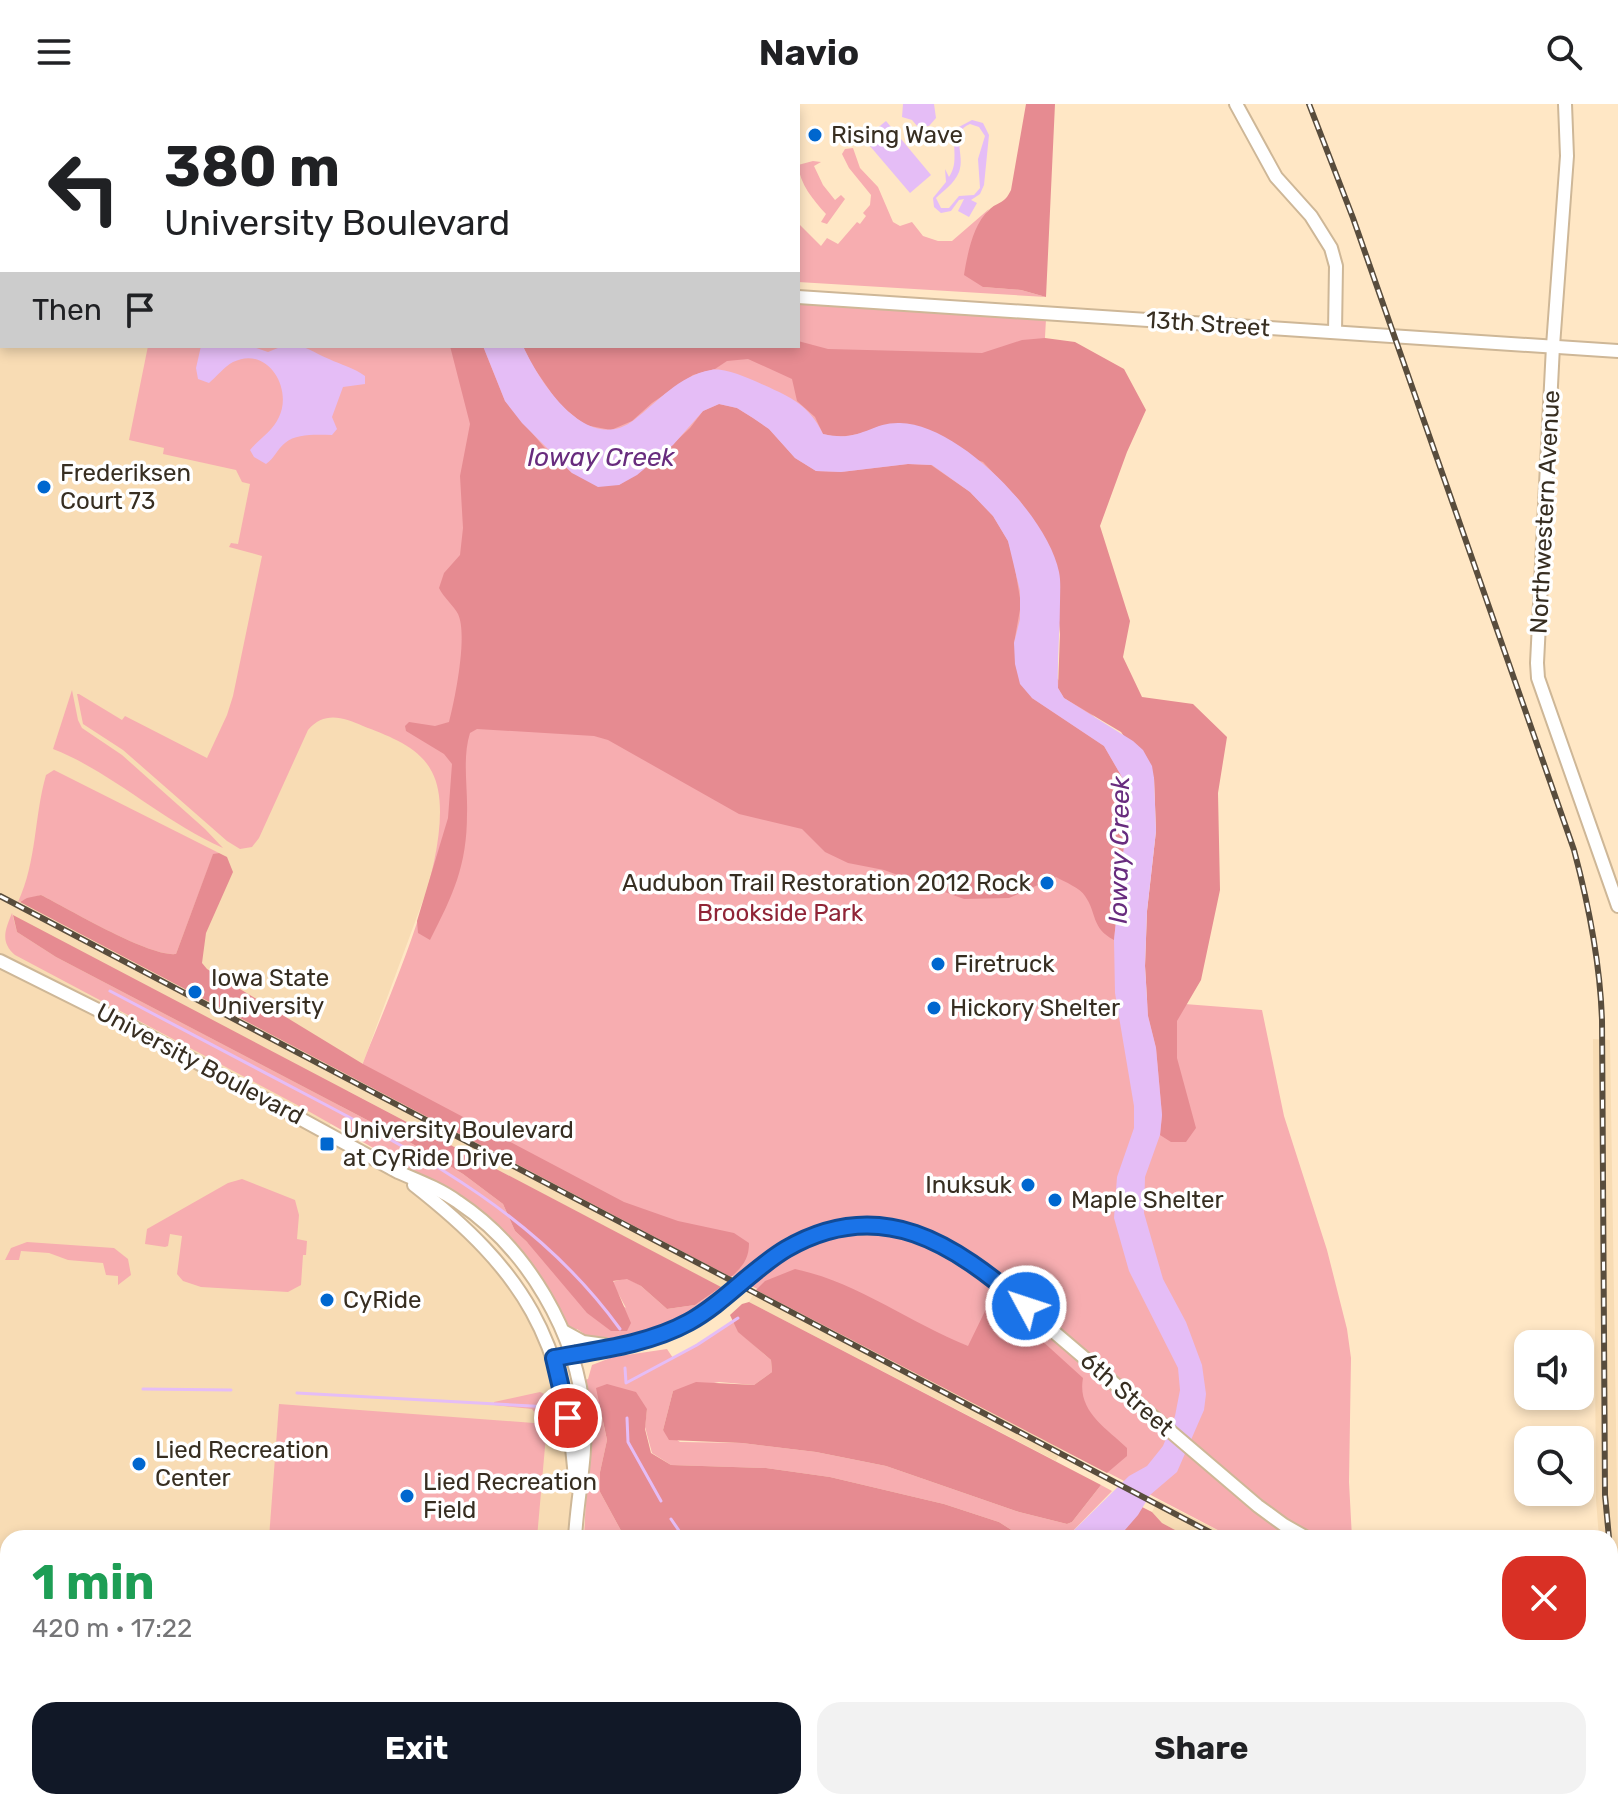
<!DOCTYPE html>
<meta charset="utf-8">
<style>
:root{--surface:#fff;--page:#f2f2f2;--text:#202124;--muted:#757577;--accent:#111827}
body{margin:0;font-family:Rubik,sans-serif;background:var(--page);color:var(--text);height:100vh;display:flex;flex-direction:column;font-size:30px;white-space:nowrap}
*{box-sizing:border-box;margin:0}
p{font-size:26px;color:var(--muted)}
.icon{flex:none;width:44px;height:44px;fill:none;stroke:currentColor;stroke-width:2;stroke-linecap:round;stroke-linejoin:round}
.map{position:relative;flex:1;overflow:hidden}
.sheet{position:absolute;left:0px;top:1426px;width:1618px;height:280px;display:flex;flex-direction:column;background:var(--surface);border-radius:24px 24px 0 0;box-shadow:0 4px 12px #0003}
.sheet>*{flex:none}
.banner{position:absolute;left:0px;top:0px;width:800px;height:244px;box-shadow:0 4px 12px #0003;background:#fff;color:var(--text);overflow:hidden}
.tools{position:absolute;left:1514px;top:1226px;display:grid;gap:16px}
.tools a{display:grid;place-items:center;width:80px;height:80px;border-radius:16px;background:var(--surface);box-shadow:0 4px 12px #0003;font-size:40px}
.pin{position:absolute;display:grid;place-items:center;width:68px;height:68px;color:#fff;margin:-34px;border:4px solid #fff;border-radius:50%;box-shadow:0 2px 8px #0007}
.me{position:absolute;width:88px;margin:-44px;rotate:310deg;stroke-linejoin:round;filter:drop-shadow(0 0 6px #0008)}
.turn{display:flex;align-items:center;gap:28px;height:168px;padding:0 32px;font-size:36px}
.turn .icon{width:104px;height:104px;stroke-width:2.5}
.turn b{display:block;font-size:56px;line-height:68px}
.then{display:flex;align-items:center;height:76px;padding:0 32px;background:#0003;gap:16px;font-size:30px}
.round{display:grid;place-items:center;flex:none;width:84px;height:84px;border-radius:24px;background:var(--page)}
.head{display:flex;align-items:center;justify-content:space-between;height:136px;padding:0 32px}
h1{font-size:48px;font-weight:700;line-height:60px;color:#1e9e55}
.cta{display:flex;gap:16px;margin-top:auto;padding:16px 32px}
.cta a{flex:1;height:92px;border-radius:24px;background:var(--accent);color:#fff;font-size:32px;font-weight:700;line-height:92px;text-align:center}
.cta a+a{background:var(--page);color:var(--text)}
header{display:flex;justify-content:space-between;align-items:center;height:104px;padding:0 32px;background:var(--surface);font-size:36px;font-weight:700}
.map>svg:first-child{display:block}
</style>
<header><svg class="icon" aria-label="menu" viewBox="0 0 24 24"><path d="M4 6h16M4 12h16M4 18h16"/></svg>Navio<svg class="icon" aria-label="search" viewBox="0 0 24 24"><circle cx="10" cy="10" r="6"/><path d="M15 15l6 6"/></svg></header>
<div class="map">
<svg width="1618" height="1706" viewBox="0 0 1618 1706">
<rect width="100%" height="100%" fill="#ffe7c5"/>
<g fill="#f8dcb4">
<path d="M0,0L365,2H2V242H453L452,660L432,772L363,959L355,974L731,1173L724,1185L348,987L327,1027L398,1068L483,1140L548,1239L575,1370L574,1434H8V1698H559L558,1706H0Z"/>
<path d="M1593,935L1610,936L1618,1452L1610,1451V1434H1599L1596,1395Z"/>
<path d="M756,1186L1062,1345L1056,1357L749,1198Z"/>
<path d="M1158,1396L1233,1434H1190L1162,1419L1152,1408Z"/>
</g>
<g fill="#f7adb0">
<path d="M0,0H325L326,2H2V11Z"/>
<path d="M853,44L860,64L878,83L893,118L900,122L912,118L923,132L938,137H952L989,105L979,122L983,183L1021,186L1046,193L798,178V119L821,142L827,134L838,140L857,118L860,120L866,112L863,109L870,101L871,91L849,64L842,50L845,45Z"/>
<path d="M813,57L821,58L814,62L823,81L835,96L841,91L845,95L827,120L821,118L826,110C813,96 800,80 798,61Z"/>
<path d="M798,196L1046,215L1028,544L1119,639L1133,896L1262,906L1284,1012L1327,1146L1347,1225L1351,1254L1349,1378L1352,1434H1233L354,974L363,959C387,895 465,731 432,668C419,642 388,632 363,622C343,613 324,607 308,626L259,734L252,743L240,745L227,737L123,646L83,620L77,590H79L122,616L125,612L207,654L227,611L233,592L262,452L229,443L231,439L238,440L250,380L242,378L236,366L163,350L164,344L129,336L148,242H798Z"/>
<path d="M72,586L78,616L82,624L122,651L205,725L223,744C162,717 112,668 53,645Z"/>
<path d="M54,666L219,749L213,751L176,850C149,853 69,805 41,791L18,798C37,757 34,713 46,671Z"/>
<path d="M12,809L17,828L56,853L411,1039L463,1070L503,1100L515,1127L527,1138L626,1204L612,1178L627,1174L641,1182L667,1205L695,1201L721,1183L724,1185C710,1195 697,1206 682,1214C655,1227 611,1239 581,1233L583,1229L577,1225L574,1228L568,1221L524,1151L467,1097L301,1003L15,851C0,838 5,826 12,809Z"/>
<path d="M242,1075L295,1096L299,1111L297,1135L307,1137L306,1151H303L301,1181L288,1188L201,1183L183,1177L177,1170L182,1132L170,1130L168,1142L165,1143L145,1140L147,1125L228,1079Z"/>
<path d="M27,1138L114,1144L128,1155L131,1171L118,1181V1172L106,1171L103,1159L68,1156L49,1149L21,1147L19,1156H5L11,1144Z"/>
<path d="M734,1218L739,1228L771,1256L772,1268L754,1281L719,1278L673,1287L663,1326L680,1338L742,1339L816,1348L886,1362L1019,1408L1067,1420L1072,1418L1101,1381L1112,1387L1066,1434H1024L999,1418L944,1400L830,1373L766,1364L671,1361L652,1349L645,1323L647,1305L599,1300L607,1336L600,1368V1388L625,1434H584L589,1335L584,1276L588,1275L592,1261L613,1253L667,1245L673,1254Z"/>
<path d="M540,1288C553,1293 556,1307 556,1320L539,1315L532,1305L494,1301V1298Z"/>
<path d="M279,1300L547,1320L537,1434H269Z"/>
<path d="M221,1698H515V1706H220Z"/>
<path d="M570,1698H741L746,1706H570Z"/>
</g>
<g fill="#e68b91">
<path d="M1026,0H1055L1046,193L1021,186L983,183L964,171C967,152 973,120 989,106C998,97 1004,101 1011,86Z"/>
<path d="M1045,234L1075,238L1124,265L1146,306L1127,348L1100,422L1130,517L1123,553L1142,593L1193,600L1227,633L1218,689L1220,786L1201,876L1177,917V954L1196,1024L1186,1038H1171L1160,1031L1162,1011L1156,944L1148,912L1145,862L1147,807L1156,727L1154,674L1121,628L1064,594L1058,584L1060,530L1053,451L1020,397L983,358L880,322C860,331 844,335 823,330L815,313L797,297L792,275L748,255L727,257L715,265L693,271L652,299L632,317L611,326L585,321L559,300L532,261L523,242H798V237L828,245L982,249L1022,236Z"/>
<path d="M450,242H483L505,297L544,343L572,369L619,381L654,358L690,324L703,307L719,300L737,304L753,314L769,325L795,354L816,367L841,368L908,360L931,361L970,388L993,412L1008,437L1013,453L1021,500L1014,539L1032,594L1104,642L1126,680L1124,742L1114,836C1091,824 1097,809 1085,792C1080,784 1065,778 1056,773L1009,794L964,795L884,766L848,759L825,748L802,725L739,710L608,636L594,632L477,625L470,629C462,654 468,684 467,710C467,762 453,791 430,836L418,829L417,817L448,714L452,660L444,650L406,627L405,622L409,618L435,622L449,618C455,595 468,531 458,510C454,502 444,494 439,484L444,469L460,451L463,424L460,372L470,320Z"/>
<path d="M219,749L227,753L233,768L206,829L202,859L207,865L363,960L624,1098L678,1117L734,1129L749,1139C749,1155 743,1162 731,1173L20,798L27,794L41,791C69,805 149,853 176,850L213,750Z"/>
<path d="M13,811L721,1183L695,1201L667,1205L641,1182L627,1175L613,1177L631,1219L627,1227H611L587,1209L527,1138L515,1127L503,1100L463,1070L411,1039L56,853L17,828Z"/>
<path d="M795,1165C857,1178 910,1219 968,1242L987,1203L997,1196L1083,1274C1077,1307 1105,1323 1127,1344V1352L1107,1369L756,1186L765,1177Z"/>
<path d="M749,1198L1101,1381L1072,1418L1067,1420L1019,1408L886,1362L816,1348L742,1339L669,1336L663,1326L673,1287L696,1278L754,1281L772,1268L771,1256L738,1228L730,1211L742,1200Z"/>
<path d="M607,1280L636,1288L647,1305L645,1325L651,1349L671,1361L766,1364L830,1373L944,1400L999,1418L1024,1434H625L600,1388V1368L607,1336L596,1284Z"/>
<path d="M1142,1403L1152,1408L1162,1419L1190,1434H1118Z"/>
<path d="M741,1698H828L822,1706H746Z"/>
<path d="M862,1698H962L961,1706H855Z"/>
</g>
<g fill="#e5bdf6" fill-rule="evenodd">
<path d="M903,0H934L936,14L929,22L918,23L912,16L902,13Z"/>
<path d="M972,16L983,19L989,31L984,81L980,90L971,96L977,99L969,113L958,107L964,95L959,96L951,107L941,109L934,103L933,94L946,78L945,65L949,73C960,57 950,42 957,24ZM970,20L979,23L985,32L978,55L980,84L974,91L959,92L949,104H941L936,94C944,86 954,80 959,68C966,51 949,28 970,20Z"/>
<path d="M886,17L931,71L910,89L864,35Z"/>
<path d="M201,242H250L268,248C298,234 304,244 329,255C342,261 354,264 365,272V280L343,283L332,313L337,325L332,331C317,331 297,329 285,339C277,345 275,354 266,360L254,353L250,346C259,335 273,327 279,313C293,284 267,241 233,258C224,263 216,273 209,279L198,275L196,264Z"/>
<path d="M483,242H523C540,279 587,352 634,316C659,297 678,272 711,266C725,263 750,275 764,281C792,294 809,301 823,330C861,339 870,318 900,319C959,320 1048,412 1059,468C1061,477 1060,488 1060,498C1060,527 1057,555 1058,584L1064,594L1133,637L1143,646L1152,662L1154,674L1156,727L1147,807L1145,862L1148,912L1156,944L1162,1011L1160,1031L1145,1073L1144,1109L1163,1175L1186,1218L1202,1261L1206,1290L1204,1306L1177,1368L1150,1391L1138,1411L1118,1434H1066L1129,1372L1147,1362L1163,1342L1175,1312L1180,1286L1178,1264L1129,1167L1114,1114L1117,1073L1134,1024V1002L1115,889L1114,836L1124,742L1126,680L1104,642L1032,594L1020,580L1015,560L1014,539L1020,515V487L1008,437L993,412L970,388L932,361L908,360L841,368L816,367L795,354L769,325L753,314L737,304L719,300L703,307L673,341L637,371L619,381L598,383L572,369L522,319L505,297Z"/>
</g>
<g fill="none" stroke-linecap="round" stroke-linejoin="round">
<g stroke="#e5bdf6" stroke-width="3">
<path d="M110,887C177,923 244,958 311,993C429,1055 540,1114 620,1225"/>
<path d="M625,1264L626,1279L697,1241L738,1214"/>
<path d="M143,1285L231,1286"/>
<path d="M297,1289L550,1303"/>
<path d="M627,1314L628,1338L661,1397"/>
<path d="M671,1415L684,1434"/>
</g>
<g stroke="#ceb797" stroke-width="16">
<g id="secondary">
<path d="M1236,0L1276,73L1311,112L1331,144L1336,162L1335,228"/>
<path d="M1565,0L1567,52L1553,242L1537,559L1538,574L1618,802"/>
<path d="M0,42L2,44"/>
<path d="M798,193L1618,247"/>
<path d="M0,857L134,924L398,1068C419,1077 440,1085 458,1098C527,1144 578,1230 584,1313C587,1353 577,1394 575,1434"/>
<path d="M414,1081C525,1168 564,1234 575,1375"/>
<path d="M563,1227L583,1238L605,1241"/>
<path d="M554,1254C598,1246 644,1240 684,1221C716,1206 740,1180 767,1159C831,1109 907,1114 972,1158L1258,1402L1284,1421L1307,1434"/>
<path d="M558,1706L559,1698"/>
</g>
</g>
<use href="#secondary" stroke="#fff" stroke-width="12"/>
<g stroke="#594d3d" stroke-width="6">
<g id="rail">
<path d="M1309,0L1353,114L1574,746C1589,802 1600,858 1602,916L1605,1391L1609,1434"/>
<path d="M0,792L1221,1434"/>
<path d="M1610,1442L1618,1486"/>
<path d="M1610,1646L1618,1650"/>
<path d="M1610,1677L1618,1679"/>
</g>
</g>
<use href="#rail" stroke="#fff" stroke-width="3" stroke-dasharray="9" stroke-linecap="butt"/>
<g stroke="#ceb797" stroke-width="16" stroke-linecap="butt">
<path id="secondary-bridge" d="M1610,1463L1618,1464"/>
</g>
<use href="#secondary-bridge" stroke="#fff" stroke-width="12"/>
</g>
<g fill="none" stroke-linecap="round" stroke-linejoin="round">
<g stroke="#114b97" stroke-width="20">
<path id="route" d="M568,1314L554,1254C599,1246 649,1240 689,1218C725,1198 751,1166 786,1145C881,1090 954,1140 1026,1202"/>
</g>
<use href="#route" stroke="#1a73e8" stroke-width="14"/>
</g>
<g fill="#0067cf" stroke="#fff" stroke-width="3">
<circle cx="815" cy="31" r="8"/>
<circle cx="44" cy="383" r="8"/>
<circle cx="1047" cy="779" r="8"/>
<circle cx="938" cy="860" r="8"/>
<circle cx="195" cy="888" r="8"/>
<circle cx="934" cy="904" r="8"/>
<rect x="319" y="1032" width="16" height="16" rx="4"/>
<circle cx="1028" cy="1081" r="8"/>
<circle cx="1055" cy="1096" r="8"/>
<circle cx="327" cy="1196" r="8"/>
<circle cx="139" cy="1360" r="8"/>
<circle cx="407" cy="1392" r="8"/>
</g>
<g text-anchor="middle" stroke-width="7" stroke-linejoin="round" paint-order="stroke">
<g font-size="24" fill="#372e21" stroke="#fff" text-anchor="start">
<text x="831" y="39">Rising Wave</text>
<text x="60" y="377">Frederiksen<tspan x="60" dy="28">Court 73</tspan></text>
<text x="1031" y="787" text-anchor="end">Audubon Trail Restoration 2012 Rock</text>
<text x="954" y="868">Firetruck</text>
<text x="211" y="882">Iowa State<tspan x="211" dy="28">University</tspan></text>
<text x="950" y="912">Hickory Shelter</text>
<text x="343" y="1034">University Boulevard<tspan x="343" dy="28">at CyRide Drive</tspan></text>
<text x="1012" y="1089" text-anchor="end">Inuksuk</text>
<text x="1071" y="1104">Maple Shelter</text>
<text x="343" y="1204">CyRide</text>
<text x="155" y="1354">Lied Recreation<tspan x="155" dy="28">Center</tspan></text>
<text x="423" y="1386">Lied Recreation<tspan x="423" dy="28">Field</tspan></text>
</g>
<g font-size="24" fill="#372e21" stroke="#fff">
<text transform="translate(1208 220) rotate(4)" y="8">13th Street</text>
<text transform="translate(1545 408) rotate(-87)" y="8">Northwestern Avenue</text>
<text transform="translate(200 960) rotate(28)" y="8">University Boulevard</text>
<text transform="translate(1127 1290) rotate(41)" y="8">6th Street</text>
</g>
<g font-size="24" fill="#902537" stroke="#fff">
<text x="780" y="817">Brookside Park</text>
</g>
<g font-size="26" font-style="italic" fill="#682c7e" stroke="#fff">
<text x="601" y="362">Ioway Creek</text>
<text transform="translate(1119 746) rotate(-89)" y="9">Ioway Creek</text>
</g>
</g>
</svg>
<div class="tools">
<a><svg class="icon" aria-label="sound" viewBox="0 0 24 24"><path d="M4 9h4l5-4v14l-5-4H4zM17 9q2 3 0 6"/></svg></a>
<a><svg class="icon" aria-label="search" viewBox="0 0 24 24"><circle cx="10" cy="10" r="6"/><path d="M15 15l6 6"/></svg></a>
</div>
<div class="pin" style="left:568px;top:1314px;background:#d93025"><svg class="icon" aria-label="arrive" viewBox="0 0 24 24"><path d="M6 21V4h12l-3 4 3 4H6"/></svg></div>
<svg class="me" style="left:1026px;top:1202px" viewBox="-20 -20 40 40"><circle r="17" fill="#1a73e8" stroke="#fff" stroke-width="3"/><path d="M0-11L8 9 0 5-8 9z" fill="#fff"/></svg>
<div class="banner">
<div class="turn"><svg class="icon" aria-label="left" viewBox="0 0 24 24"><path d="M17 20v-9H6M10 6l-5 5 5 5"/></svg><div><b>380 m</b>University Boulevard</div></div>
<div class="then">Then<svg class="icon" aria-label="arrive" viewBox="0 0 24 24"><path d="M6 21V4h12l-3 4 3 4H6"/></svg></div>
</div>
<section class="sheet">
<div class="head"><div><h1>1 min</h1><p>420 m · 17:22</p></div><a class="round" style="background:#d93025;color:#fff"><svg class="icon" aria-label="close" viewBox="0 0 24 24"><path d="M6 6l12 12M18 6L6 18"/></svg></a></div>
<div class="cta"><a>Exit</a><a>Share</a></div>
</section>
</div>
